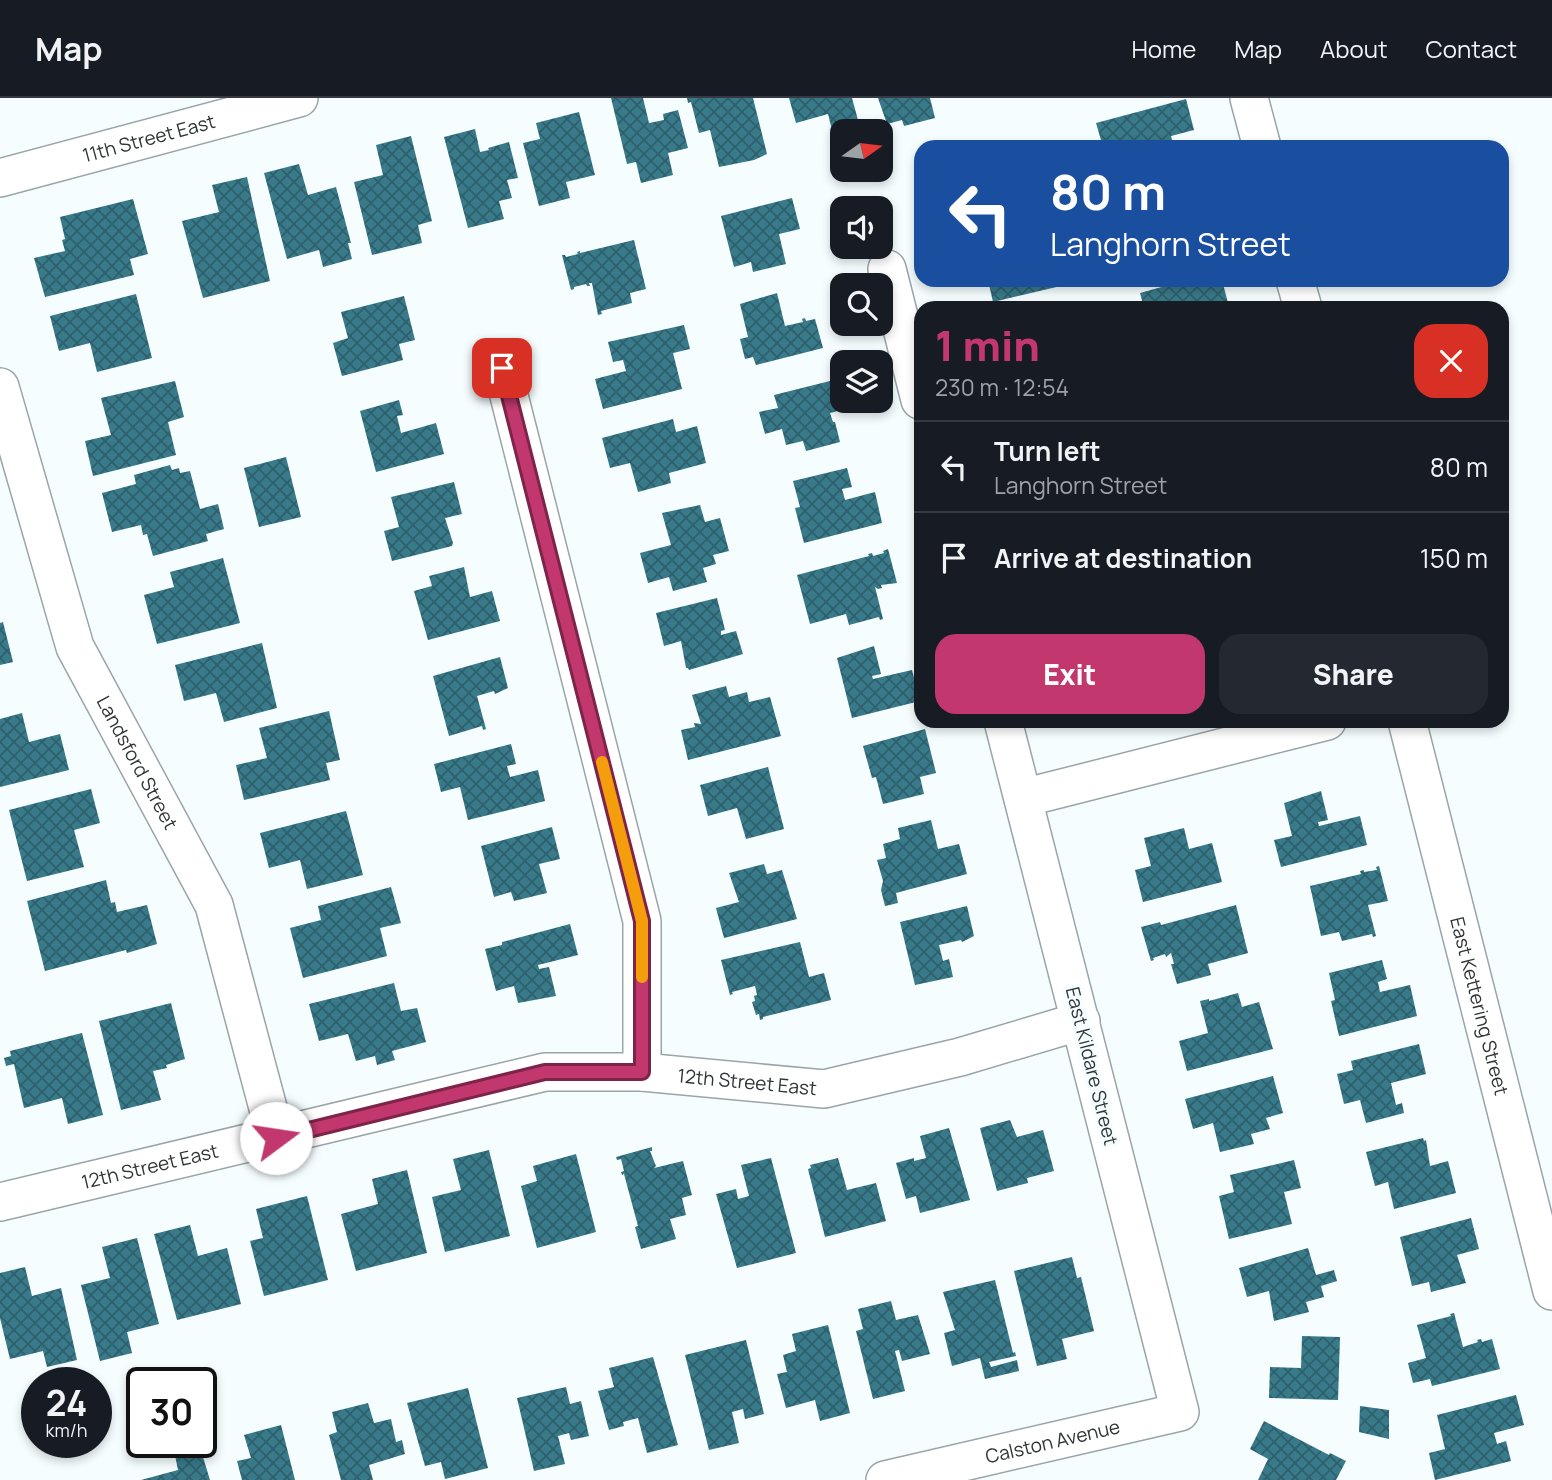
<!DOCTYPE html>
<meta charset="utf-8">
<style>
:root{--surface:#171b24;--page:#242831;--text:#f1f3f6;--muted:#9ea1a6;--line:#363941;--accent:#c2376e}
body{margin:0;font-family:Manrope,sans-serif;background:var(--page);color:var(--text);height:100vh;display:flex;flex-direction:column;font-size:26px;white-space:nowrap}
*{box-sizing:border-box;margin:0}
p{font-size:23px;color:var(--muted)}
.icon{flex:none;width:38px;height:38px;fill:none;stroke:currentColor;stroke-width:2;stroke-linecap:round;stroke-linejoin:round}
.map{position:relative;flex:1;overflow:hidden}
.drawer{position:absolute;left:914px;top:203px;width:595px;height:427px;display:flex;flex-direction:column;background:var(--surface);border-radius:21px;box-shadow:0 4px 10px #0003}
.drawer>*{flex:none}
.top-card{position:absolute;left:914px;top:42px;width:595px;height:147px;border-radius:21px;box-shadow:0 4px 10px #0003;background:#1a4fa0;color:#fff;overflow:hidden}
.needle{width:46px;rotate:76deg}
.fabs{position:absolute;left:830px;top:21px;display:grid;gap:14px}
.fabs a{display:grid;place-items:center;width:63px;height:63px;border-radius:14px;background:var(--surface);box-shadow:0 4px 10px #0003;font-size:35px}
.speed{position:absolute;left:21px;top:1269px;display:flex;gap:14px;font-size:35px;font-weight:700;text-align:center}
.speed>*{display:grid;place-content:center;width:91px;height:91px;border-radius:50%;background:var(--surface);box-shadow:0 4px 10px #0003;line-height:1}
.speed small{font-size:18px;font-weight:400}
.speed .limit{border:4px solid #111;border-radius:10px;background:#fff;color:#111}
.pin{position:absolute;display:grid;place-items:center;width:60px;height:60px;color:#fff;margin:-30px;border-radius:14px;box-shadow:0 4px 10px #0006}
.me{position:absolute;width:77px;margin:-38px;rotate:76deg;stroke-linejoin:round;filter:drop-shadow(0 0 5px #0008)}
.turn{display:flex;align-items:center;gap:24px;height:147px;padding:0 21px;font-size:32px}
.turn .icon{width:91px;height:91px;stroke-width:2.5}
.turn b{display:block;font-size:49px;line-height:60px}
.round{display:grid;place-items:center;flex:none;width:74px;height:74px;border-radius:21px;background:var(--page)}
.head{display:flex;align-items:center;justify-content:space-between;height:119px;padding:0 21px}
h1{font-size:42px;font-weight:800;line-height:52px;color:var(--accent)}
.cta{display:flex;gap:14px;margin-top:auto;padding:14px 21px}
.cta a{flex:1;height:80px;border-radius:21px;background:var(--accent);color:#fff;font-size:28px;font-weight:800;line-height:80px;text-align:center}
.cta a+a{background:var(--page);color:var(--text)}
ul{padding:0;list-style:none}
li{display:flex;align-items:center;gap:21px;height:91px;padding:0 21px;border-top:2px solid var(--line)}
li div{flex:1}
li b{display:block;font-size:26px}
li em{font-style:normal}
header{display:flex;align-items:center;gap:42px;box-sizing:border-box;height:98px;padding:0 35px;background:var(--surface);border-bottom:2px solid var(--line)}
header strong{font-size:33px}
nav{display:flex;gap:38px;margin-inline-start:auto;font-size:24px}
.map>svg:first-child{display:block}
</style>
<header>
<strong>Map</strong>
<nav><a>Home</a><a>Map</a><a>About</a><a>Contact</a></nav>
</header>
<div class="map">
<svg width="1552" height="1382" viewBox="0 0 1552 1382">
<defs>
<pattern id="building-cross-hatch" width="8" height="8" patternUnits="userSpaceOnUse" patternTransform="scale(1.75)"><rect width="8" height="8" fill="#397a8a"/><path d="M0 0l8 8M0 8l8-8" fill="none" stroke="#2e606c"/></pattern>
</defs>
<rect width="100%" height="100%" fill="#f5fdff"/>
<g fill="url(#building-cross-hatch)">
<path d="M611,0H643L649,25L664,22L663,16L678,12L688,50L668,55L673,77L641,85L636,64L627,66Z"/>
<path d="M687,0H753L767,56L754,62L719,69L710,32L699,35L691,4L688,5Z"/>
<path d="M789,0H852L861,33H842V42L835,44L828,16L796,25Z"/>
<path d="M878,0H930L935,20L904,28L902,22L887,26Z"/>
<path d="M1186,1L1194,32L1171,38L1174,49H1103L1096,25Z"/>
<path d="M579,14L595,77L566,84L570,100L539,108L523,45L540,41L536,25Z"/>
<path d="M475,31L480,54L489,52L488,50L509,44L518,80L507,82L512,100L499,103L504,121L468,130L444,39Z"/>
<path d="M411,38L432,123L418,127L422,145L372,157L354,84L383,77L376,47Z"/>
<path d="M299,66L308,97L336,89L351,145H348L352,161L323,169L319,152L287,161L264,75Z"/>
<path d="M247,79L270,183L203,200L182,123L219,114L212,87Z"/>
<path d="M792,100L800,131L779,136L786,166L753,174L751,164L734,169L721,118Z"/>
<path d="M133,101L148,156L130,161L134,177L45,199L34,160L65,153L62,142L65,141L60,119Z"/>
<path d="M634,142L646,191L630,195L632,205L601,213L602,216L598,217L592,185H589L590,188H587L586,186L574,189V191L571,192L562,157H565L566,159L578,156L577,154L580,153V155Z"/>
<path d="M988,182H1064L1065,187L993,204Z"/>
<path d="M1187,182H1222L1228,205L1208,210H1144L1140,195Z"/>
<path d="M777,195L785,228L803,224L802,221L805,220L806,223L815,221L823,250L756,267L753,259L745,261L740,241L748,239L740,206Z"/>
<path d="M136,196L152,260L97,274L90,245L59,253L50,218Z"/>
<path d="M404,198L415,242L399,246L403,262L342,278L333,245L348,240L341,214Z"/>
<path d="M684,227L690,251L673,255L682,291L603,311L595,281L626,273L623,262L613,264L608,244Z"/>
<path d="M842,280V303H852L853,309L830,315L833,324H835L840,344L806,353L803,343L786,347L782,331L765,336L759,314L778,310L774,297Z"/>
<path d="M175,283L184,319L168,324L176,357L93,378L85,343L111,337L101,300Z"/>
<path d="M399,302L403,317L397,318L401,335L436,325L444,356L376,374L360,313Z"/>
<path d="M673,321L676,334L697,328L706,365L669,375L671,385L638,394L630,365L610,370L602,340Z"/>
<path d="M286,359L301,419L259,429L244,370Z"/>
<path d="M170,367L172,372L179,370L180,375L190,373L200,411L218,406L224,431L206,436L208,443L153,458L147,436L143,437L141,427L112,434L102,395L136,386L134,377Z"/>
<path d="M847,370L852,389L842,391L845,402L875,394L882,425L804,445L795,410L800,409L793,383Z"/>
<path d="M454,384L462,416L445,420L453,445L452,448L392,463L384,433L399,429L391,399Z"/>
<path d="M700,407L705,424L720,420L729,453L713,457L716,466L703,470L707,484L673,493L669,479L648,485L640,455L671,447L662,415Z"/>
<path d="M888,451L897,485L881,487L882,490L878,491L875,489L883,521L880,522L879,519L849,527L846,516L810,526L797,477L869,458L868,456L872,455L873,458L884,455L883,453Z"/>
<path d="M223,460L240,525L157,546L144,497L174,489L170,474Z"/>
<path d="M464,469L470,499L492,493L500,523L428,542L414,493L432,488L429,478Z"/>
<path d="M717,500L725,532L721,533V537L736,533L743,556L689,572L688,570H686L681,543L664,548L656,515Z"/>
<path d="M3,524L13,564L0,567V525Z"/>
<path d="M262,545L277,610L224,624L216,595L184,603L175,567Z"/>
<path d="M874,548L881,576L872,578L873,581L912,572L920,603L852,620L837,560Z"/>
<path d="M500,559L508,590L495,596L494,593L477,598L486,631L483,632L482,628L449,638L433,578Z"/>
<path d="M726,588L729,599L747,594L749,604L770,599L781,638L688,662L681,632L695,629L694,625L701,626L692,597Z"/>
<path d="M329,613L340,662L326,665L330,682L244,702L236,667L267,660L259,630Z"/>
<path d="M22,615L29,644L60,636L69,672L0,689V621Z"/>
<path d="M925,631L936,675L920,679L924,696L883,706L876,679L872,680L863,648Z"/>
<path d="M511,646L516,666L507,668L510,679L538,672L545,703L468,722L460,689L441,694L434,666Z"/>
<path d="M768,669L784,731L746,741L737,710L708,718L700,687Z"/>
<path d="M91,691L100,725L74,732L84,769L27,783L9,712Z"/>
<path d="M1321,693L1328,722L1318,724L1319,728L1360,718L1367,747L1281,769L1274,742L1292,738L1284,705Z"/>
<path d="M346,713L363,777L307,791L300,762L269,770L260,735Z"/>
<path d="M931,722L938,751L959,746L967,776L896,795L898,805L885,808L881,792L883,783L877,762L886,760L883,746L900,741L898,730Z"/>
<path d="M552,729L560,761L539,766L547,795L514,803L511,794L494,799L481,748Z"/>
<path d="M1184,730L1189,751L1212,745L1222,784L1143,804L1135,772L1151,768L1144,740Z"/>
<path d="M764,766L767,776L782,772L797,821L724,840L716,810L739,804L729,775Z"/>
<path d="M1379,768L1388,803L1368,807L1376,838L1373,839L1372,836L1342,843L1339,834L1321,838L1310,788L1361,776L1360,773L1364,772V774L1377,772L1376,769Z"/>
<path d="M106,782L111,805L115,804L117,814L147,807L157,846L127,855L126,852L45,873L27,803Z"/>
<path d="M391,789L401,825L380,830L387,858L303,880L290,830L321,822L318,808Z"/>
<path d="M1236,807L1248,855L1208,866L1211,877L1177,886L1171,866H1174L1171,855L1166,859L1165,856L1153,860L1154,862L1151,863L1141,829L1160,824L1161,827Z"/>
<path d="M967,808L974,838L962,844L961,842L939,847L943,863L949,861L953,879L915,887L900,824Z"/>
<path d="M570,826L578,857L538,867L539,871L549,869L556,898L518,905L514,888L496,893L485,851L502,847V844Z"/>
<path d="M800,844L809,879L824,875L831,902L763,919V921L760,922L759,916L756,917L752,904L755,903L754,898L757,897L755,888L732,894L733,896L730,897L721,862Z"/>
<path d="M1382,862L1387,881L1378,884L1380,894L1410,887L1417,918L1339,938L1331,903L1335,902L1329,875Z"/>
<path d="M394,885L401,913L417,910L426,944L392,953L395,962L377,967L375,958L356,963L348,936L319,943L309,906Z"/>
<path d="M1238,895L1242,909L1259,904L1273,951L1187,973L1179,943L1208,935L1200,903L1209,901V903Z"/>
<path d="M171,905L185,961L166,967L167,970L153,973L161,1002L121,1012L99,923Z"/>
<path d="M82,935L103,1017L68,1026L62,1000L24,1010L14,966L6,968L4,960L11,958L10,953Z"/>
<path d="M1419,946L1426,976L1391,985L1396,1007L1402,1005L1404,1015L1366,1025L1360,1002L1344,1006L1337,976L1353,972L1351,963Z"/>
<path d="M1273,978L1283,1015L1266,1020L1270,1031L1251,1036L1254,1046L1220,1054L1213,1025L1193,1031L1185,1001Z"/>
<path d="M1010,1022L1017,1039L1043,1032L1054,1073L1027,1080L1028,1085L997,1093L980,1030Z"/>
<path d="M949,1030L970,1102L920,1115L916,1098L906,1101L896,1065L914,1060V1063L926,1060L920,1038Z"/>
<path d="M1423,1040L1424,1043L1426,1042L1430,1068L1448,1063L1456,1095L1394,1111L1388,1084L1375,1088L1366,1054Z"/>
<path d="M652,1049V1053H650L656,1068L654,1070L683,1063L692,1097L682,1100L686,1117L670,1121L676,1141L641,1151L635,1129L638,1128L624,1076L622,1077L621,1074L624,1073L621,1061L617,1062L616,1059Z"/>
<path d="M489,1052L510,1138L445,1154L432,1099L461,1092L453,1061Z"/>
<path d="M576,1056L596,1134L537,1150L521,1088L537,1083L533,1068Z"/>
<path d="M771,1060L796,1155L737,1170L716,1096L736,1091L738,1101L749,1098L741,1067Z"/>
<path d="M838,1060L847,1092L876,1085L886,1123L825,1139L808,1071L811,1070L810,1067Z"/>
<path d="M1294,1062L1301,1090L1284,1094L1292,1126L1229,1141L1219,1098L1234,1094L1230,1077Z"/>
<path d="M407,1072L427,1155L356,1173L341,1116L378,1106L372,1081Z"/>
<path d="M307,1098L328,1182L264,1198L250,1143L263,1140L256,1111Z"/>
<path d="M1471,1120L1479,1151L1457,1157L1466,1185L1431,1194L1429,1184L1412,1188L1400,1139Z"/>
<path d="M190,1127L198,1158L227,1150L241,1206L177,1222L154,1136Z"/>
<path d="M137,1140L159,1226L127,1234L132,1255L100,1263L81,1187L110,1180L102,1149Z"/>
<path d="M1308,1150L1316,1177L1334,1172L1337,1183L1321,1188L1324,1199L1306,1204L1309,1214L1274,1223L1269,1193L1247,1199L1239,1170Z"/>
<path d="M1072,1159L1077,1180L1081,1179L1094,1233L1062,1241L1067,1261L1037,1268L1014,1173Z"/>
<path d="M25,1169L32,1198L61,1190L77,1262L47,1269L43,1253L10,1261L0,1220V1175Z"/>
<path d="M995,1182L1013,1255L1015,1254L1016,1258L989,1264L991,1269L1017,1262L1019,1273L985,1281L980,1260L952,1268L944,1235L955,1232L943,1194Z"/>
<path d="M891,1203L896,1222L918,1217L930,1256L902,1263L899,1252L895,1253L905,1293L873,1301L856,1233L863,1231L858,1211Z"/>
<path d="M1454,1215L1463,1249L1478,1244L1477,1242L1481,1241L1482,1244L1492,1241L1500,1271L1432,1288L1430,1281L1413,1285L1408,1265L1426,1260L1417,1227L1451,1218L1450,1216Z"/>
<path d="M828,1227L850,1315L820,1323L815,1302L786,1310L777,1276L787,1274L783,1257L796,1253L792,1236Z"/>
<path d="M1302,1238L1340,1239L1338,1302L1269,1300L1270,1269L1301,1270Z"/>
<path d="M746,1242L764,1316L745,1321L743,1311L732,1314L739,1345L709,1352L685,1257Z"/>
<path d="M653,1259L678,1347L647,1355L638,1320L623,1324L624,1328L609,1332L598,1293L614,1289L609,1270Z"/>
<path d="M566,1289L570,1306L581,1303L589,1338L571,1342L569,1335L558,1338L565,1366L534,1373L517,1300Z"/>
<path d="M468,1290L488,1370L445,1381L441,1364L425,1368L407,1305Z"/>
<path d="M1516,1297L1524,1327L1494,1335L1497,1346L1506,1343L1511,1363L1435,1382L1429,1355L1445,1351L1437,1317Z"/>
<path d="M368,1305L374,1325L391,1321L396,1344L402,1342L405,1356L369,1367L373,1382H341L329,1337L337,1334L332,1314Z"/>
<path d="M1360,1308L1389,1312V1341L1359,1334Z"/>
<path d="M1264,1323L1329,1357L1330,1355L1346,1363L1336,1382H1258L1268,1361L1250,1351Z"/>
<path d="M281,1327L295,1382H242L237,1363L251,1360L244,1337Z"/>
<path d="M199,1346L210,1382H141L178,1372L174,1352Z"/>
</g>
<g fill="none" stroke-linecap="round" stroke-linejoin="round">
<g stroke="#9aa5a9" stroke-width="40">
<g id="minor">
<path d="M1249,0L1262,49"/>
<path id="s1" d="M0,80L299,0"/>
<path d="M887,171L920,302"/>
<path d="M1295,182L1303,210"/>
<path d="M502,270L642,823V974"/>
<path id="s2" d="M0,289L75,549L214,807L276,1040"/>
<path id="s3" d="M1407,623L1552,1193"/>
<path d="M1023,700L1327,623"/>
<path id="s4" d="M0,1104L545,974H642L824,991L960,959L1081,923"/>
<path id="s5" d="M885,1382L1180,1314L1003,623"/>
</g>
</g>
<use href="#minor" stroke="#fff" stroke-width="37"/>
</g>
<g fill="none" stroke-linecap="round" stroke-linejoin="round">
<g stroke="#7e2448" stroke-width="18">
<path id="route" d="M276,1040L545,974H642V823L502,270"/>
</g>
<use href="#route" stroke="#c2376e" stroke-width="12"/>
<path stroke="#f59e0b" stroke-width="12" d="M602,664L642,823V879"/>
</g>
<g text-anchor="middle" stroke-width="7" stroke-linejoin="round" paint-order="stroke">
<g font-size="19" fill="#2f3435" stroke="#f5fdff">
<text dy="7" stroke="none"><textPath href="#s1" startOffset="154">11th Street East</textPath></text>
<text dy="7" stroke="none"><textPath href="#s2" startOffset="402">Landsford Street</textPath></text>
<text dy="7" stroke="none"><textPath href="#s3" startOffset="294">East Kettering Street</textPath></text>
<text transform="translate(1092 968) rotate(76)" y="7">East Kildare Street</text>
<text dy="7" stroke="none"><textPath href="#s4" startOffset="763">12th Street East</textPath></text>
<text dy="7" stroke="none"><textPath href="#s4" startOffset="154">12th Street East</textPath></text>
<text dy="7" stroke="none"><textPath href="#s5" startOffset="172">Calston Avenue</textPath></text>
</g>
</g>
</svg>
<div class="fabs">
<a><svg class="needle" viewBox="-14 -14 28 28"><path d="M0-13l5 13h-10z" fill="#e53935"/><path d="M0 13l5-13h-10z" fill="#9ea1a6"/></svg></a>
<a><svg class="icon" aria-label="sound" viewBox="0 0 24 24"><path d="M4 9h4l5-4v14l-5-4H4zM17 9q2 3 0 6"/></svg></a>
<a><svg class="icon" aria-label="search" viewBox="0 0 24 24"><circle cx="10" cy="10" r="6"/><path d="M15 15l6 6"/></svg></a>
<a><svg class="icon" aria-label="layers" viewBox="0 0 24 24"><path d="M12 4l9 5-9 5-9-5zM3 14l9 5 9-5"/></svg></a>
</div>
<div class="speed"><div>24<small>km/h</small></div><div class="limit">30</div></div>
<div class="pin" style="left:502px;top:270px;background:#d93025"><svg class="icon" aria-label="arrive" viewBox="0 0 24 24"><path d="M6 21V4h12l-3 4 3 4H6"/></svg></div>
<svg class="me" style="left:276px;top:1040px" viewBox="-20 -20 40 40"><circle r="19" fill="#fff"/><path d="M0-13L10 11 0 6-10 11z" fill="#c2376e"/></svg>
<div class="top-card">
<div class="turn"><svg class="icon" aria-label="left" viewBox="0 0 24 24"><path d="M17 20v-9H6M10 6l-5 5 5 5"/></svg><div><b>80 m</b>Langhorn Street</div></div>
</div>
<section class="drawer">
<div class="head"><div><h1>1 min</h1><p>230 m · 12:54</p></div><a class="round" style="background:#d93025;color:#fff"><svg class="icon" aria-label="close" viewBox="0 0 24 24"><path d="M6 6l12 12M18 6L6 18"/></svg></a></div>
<ul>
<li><svg class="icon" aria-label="left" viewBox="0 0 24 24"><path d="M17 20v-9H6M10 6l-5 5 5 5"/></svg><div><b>Turn left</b><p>Langhorn Street</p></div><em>80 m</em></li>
<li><svg class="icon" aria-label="arrive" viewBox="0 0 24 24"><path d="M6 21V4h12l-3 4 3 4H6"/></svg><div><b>Arrive at destination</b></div><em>150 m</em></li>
</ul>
<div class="cta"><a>Exit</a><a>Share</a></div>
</section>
</div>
